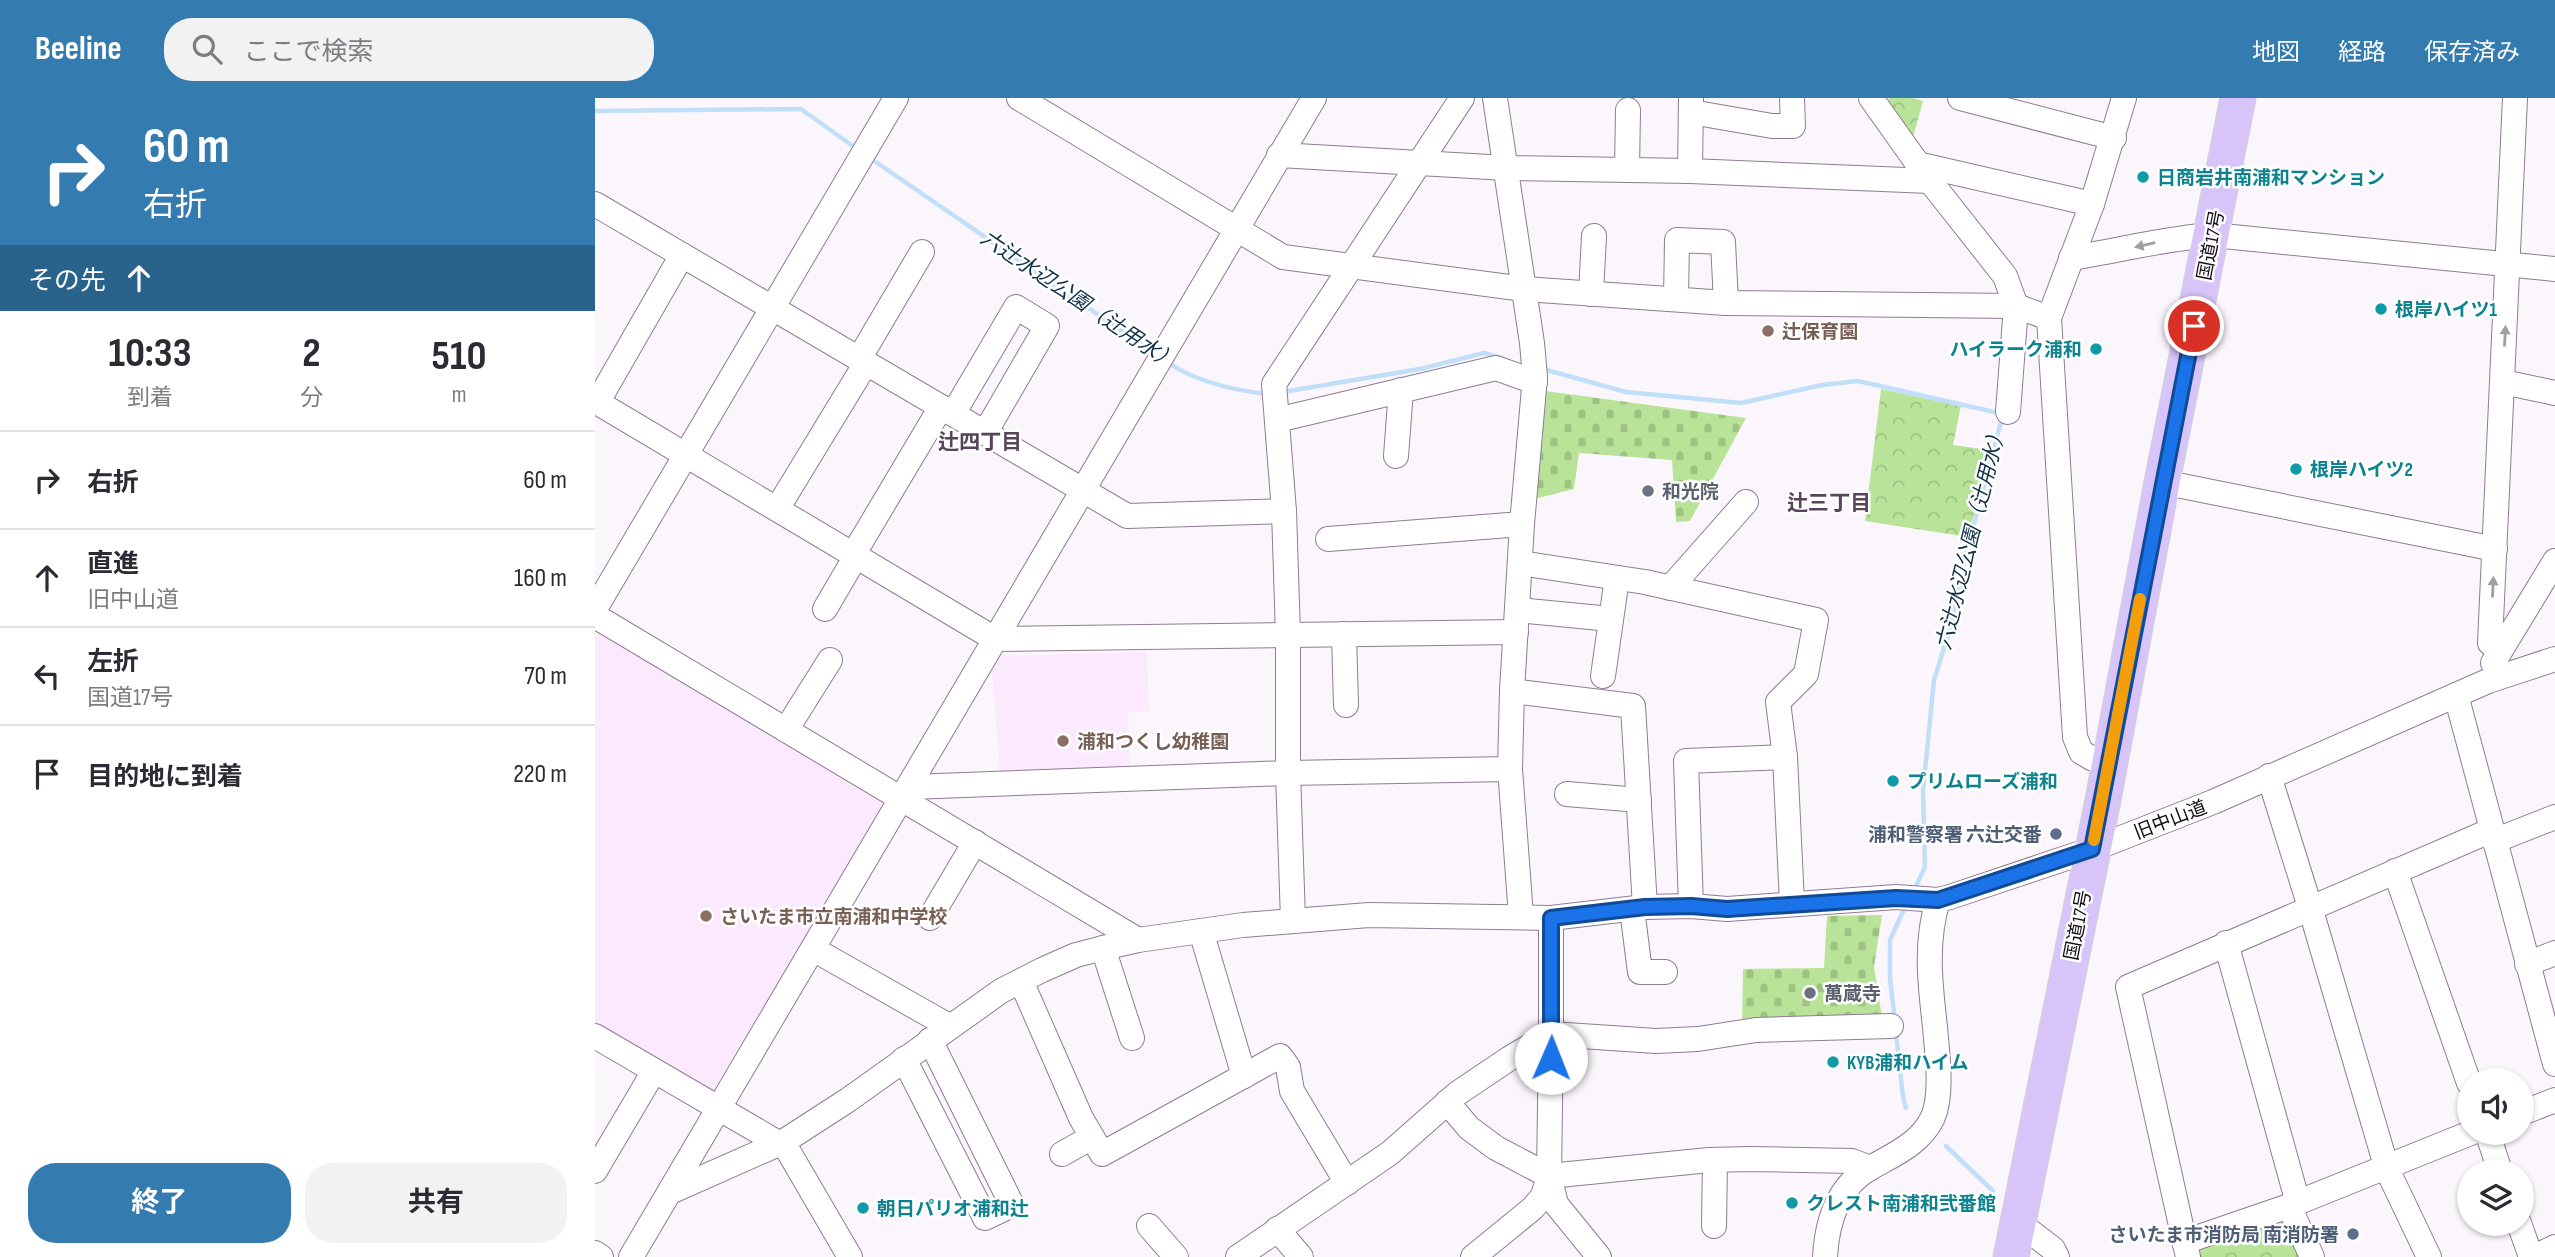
<!DOCTYPE html>
<html lang="ja">
<meta charset="utf-8">
<style>
:root{--surface:#fff;--page:#f2f2f3;--text:#2b2b33;--muted:#7c7c81;--line:#e1e1e2;--accent:#347cb0}
body{margin:0;font-family:"Sofia Sans Condensed","Noto Sans JP",sans-serif;background:var(--page);color:var(--text);height:100vh;display:flex;flex-direction:column;font-size:26px;white-space:nowrap}
*{box-sizing:border-box;margin:0}
p{font-size:23px;color:var(--muted)}
.icon{flex:none;width:38px;height:38px;fill:none;stroke:currentColor;stroke-width:2;stroke-linecap:round;stroke-linejoin:round}
.map{position:relative;flex:1;overflow:hidden}
.sheet{display:flex;flex-direction:column;background:var(--surface);width:595px}
.sheet>*{flex:none}
.banner{background:#347cb0;color:#fff;overflow:hidden}
.buttons{position:absolute;left:1862px;top:970px;display:grid;gap:14px}
.buttons a{display:grid;place-items:center;width:77px;height:77px;border-radius:50%;background:var(--surface);box-shadow:0 2px 5px #0004;font-size:35px}
.pin{position:absolute;display:grid;place-items:center;width:60px;height:60px;color:#fff;margin:-30px;border:4px solid #fff;border-radius:50%;box-shadow:0 2px 7px #0007}
.me{position:absolute;width:77px;margin:-38px;rotate:1deg;stroke-linejoin:round;filter:drop-shadow(0 0 5px #0008)}
.turn{display:flex;align-items:center;gap:24px;height:147px;padding:0 28px;font-size:32px}
.turn .icon{width:91px;height:91px;stroke-width:2.5}
.turn b{display:block;font-size:49px;line-height:60px}
.then{display:flex;align-items:center;height:66px;padding:0 28px;background:#0003;gap:14px;font-size:26px}
.eta{display:flex;justify-content:space-evenly;align-items:center;height:119px;text-align:center}
.eta b{font-size:42px;font-weight:700;line-height:49px}
.action{display:flex;gap:14px;margin-top:auto;padding:14px 28px}
.action a{flex:1;height:80px;border-radius:28px;background:var(--accent);color:#fff;font-size:28px;font-weight:700;line-height:80px;text-align:center}
.action a+a{background:var(--page);color:var(--text)}
ul{padding:0;list-style:none}
li{display:flex;align-items:center;gap:21px;height:98px;padding:0 28px;border-top:2px solid var(--line)}
li div{flex:1}
li b{display:block;font-size:26px}
li em{font-style:normal}
header{display:flex;align-items:center;gap:42px;box-sizing:border-box;height:98px;padding:0 35px;background:var(--accent);color:#fff}
header strong{font-size:33px}
nav{display:flex;gap:38px;margin-inline-start:auto;font-size:24px}
.search{width:490px;height:63px;background:var(--page);display:flex;align-items:center;gap:18px;box-sizing:border-box;padding:0 24px;border-radius:28px;color:var(--muted);font-size:26px}
main{display:flex;flex:1;min-height:0}
.map>svg:first-child{display:block}
</style>
<header>
<strong>Beeline</strong>
<div class="search"><svg class="icon" aria-label="search" viewBox="0 0 24 24"><circle cx="10" cy="10" r="6"/><path d="M15 15l6 6"/></svg>ここで検索</div>
<nav><a>地図</a><a>経路</a><a>保存済み</a></nav>
</header>
<main>
<section class="sheet">
<div class="banner">
<div class="turn"><svg class="icon" aria-label="right" viewBox="0 0 24 24"><path d="M7 20v-9h11M14 6l5 5-5 5"/></svg><div><b>60 m</b>右折</div></div>
<div class="then">その先<svg class="icon" aria-label="ahead" viewBox="0 0 24 24"><path d="M12 20V5M6 11l6-6 6 6"/></svg></div>
</div>
<div class="eta">
<div><b>10:33</b><p>到着</p></div>
<div><b>2</b><p>分</p></div>
<div><b>510</b><p>m</p></div>
</div>
<ul>
<li><svg class="icon" aria-label="right" viewBox="0 0 24 24"><path d="M7 20v-9h11M14 6l5 5-5 5"/></svg><div><b>右折</b></div><em>60 m</em></li>
<li><svg class="icon" aria-label="ahead" viewBox="0 0 24 24"><path d="M12 20V5M6 11l6-6 6 6"/></svg><div><b>直進</b><p>旧中山道</p></div><em>160 m</em></li>
<li><svg class="icon" aria-label="left" viewBox="0 0 24 24"><path d="M17 20v-9H6M10 6l-5 5 5 5"/></svg><div><b>左折</b><p>国道17号</p></div><em>70 m</em></li>
<li><svg class="icon" aria-label="arrive" viewBox="0 0 24 24"><path d="M6 21V4h12l-3 4 3 4H6"/></svg><div><b>目的地に到着</b></div><em>220 m</em></li>
</ul>
<div class="action"><a>終了</a><a>共有</a></div>
</section>
<div class="map">
<svg width="1960" height="1159" viewBox="0 0 1960 1159">
<defs>
<pattern id="forest-crowns" width="20" height="18" patternUnits="userSpaceOnUse" patternTransform="scale(1.75)"><rect width="20" height="18" fill="#b9e398"/><path d="M2 6a3 3 0 1 1 6 0M12 15a3 3 0 1 1 6 0" fill="none" stroke="#9ec282"/></pattern>
<pattern id="cemetery-stones" width="16" height="16" patternUnits="userSpaceOnUse" patternTransform="scale(1.75)"><rect width="16" height="16" fill="#b9e398"/><path d="M2 7V4a2 2 0 0 1 4 0v3zM10 15v-3a2 2 0 0 1 4 0v3z" fill="#9ec282"/></pattern>
</defs>
<rect width="100%" height="100%" fill="#fbf6fc"/>
<g fill="#fbeafe">
<path d="M3,534L286,702L289,707L117,994L0,928V539Z"/>
<path d="M552,554L554,613L533,615L535,672L405,677L397,573L405,558Z"/>
</g>
<g fill="url(#forest-crowns)">
<path d="M1295,0H1318L1328,3L1317,43L1290,6Z"/>
<path d="M1286,291L1366,308L1358,347L1395,352L1373,439L1270,423Z"/>
<path d="M1685,1117L1709,1159H1603L1602,1149Z"/>
</g>
<g fill="url(#cemetery-stones)">
<path d="M950,293L1151,320L1095,423L1081,424L1077,362L984,355L979,391L939,401Z"/>
<path d="M1287,817L1279,869L1287,919L1147,926L1148,871L1229,870L1232,818Z"/>
</g>
<g fill="none" stroke-linecap="round" stroke-linejoin="round">
<g stroke="#c2dff9" stroke-width="4.5">
<path d="M0,13L206,11L262,51"/>
<path d="M275,60L559,255"/>
<path d="M572,264C601,284 637,292 672,296"/>
<path d="M948,271L1031,294L1146,305L1227,287L1263,283L1408,316L1370,460L1355,531L1339,582L1328,693L1330,769L1319,792"/>
<path d="M688,294L825,271L889,255L906,260"/>
<path d="M1300,923L1295,881V842L1310,809"/>
<path d="M1301,935L1308,999L1311,1010"/>
<path d="M1351,1048L1398,1093"/>
</g>
<g stroke="#907b94" stroke-width="26">
<g id="minor">
<path d="M424,0L688,159L929,191L1131,205L1421,208L1454,220"/>
<path d="M900,0L937,245L940,279L927,426L917,593L915,671L926,818"/>
<path d="M1276,0L1335,83L1410,178L1421,208L1413,314"/>
<path d="M1365,0L1519,40"/>
<path d="M1096,14L1177,28H1198L1197,0"/>
<path d="M684,57L912,70L1095,73L1335,83"/>
<path d="M1322,66L1497,106"/>
<path d="M1032,72L1033,12"/>
<path d="M1095,73L1096,1"/>
<path d="M0,106L532,418L689,413"/>
<path d="M1476,160C1523,153 1570,140 1618,137L1960,171"/>
<path d="M996,196L999,138"/>
<path d="M1081,201L1082,142L1128,144L1131,205"/>
<path d="M264,261L327,154"/>
<path d="M1908,284L1960,295"/>
<path d="M0,303L400,541L921,534"/>
<path d="M2,305L87,157"/>
<path d="M358,316L421,209L452,228L390,335"/>
<path d="M682,322L901,270L940,284"/>
<path d="M801,358L806,292"/>
<path d="M1567,384L1900,451"/>
<path d="M182,411L271,265"/>
<path d="M733,441L927,426"/>
<path d="M258,457L346,309"/>
<path d="M925,465L1050,484L1221,522L1211,576L1183,604L1190,659L1197,805"/>
<path d="M1075,490L1151,404"/>
<path d="M0,511L301,0"/>
<path d="M230,511L261,458"/>
<path d="M922,512L1016,521"/>
<path d="M0,518L543,842"/>
<path d="M749,536L751,607"/>
<path d="M1905,553L1895,545L1920,0"/>
<path d="M1898,565L1960,463"/>
<path d="M1008,578L1022,480"/>
<path d="M917,593L1038,608L1050,809"/>
<path d="M1861,597L1960,966"/>
<path d="M191,632L235,562"/>
<path d="M1516,661H1498L1486,654L1480,639L1454,220L1497,106L1529,0"/>
<path d="M1674,678L1715,809L1792,1071L1834,1159"/>
<path d="M315,689L693,675L915,671"/>
<path d="M972,696L1044,702"/>
<path d="M1899,743L1960,719"/>
<path d="M1800,773L1874,985"/>
<path d="M1096,808L1091,663L1190,659"/>
<path d="M1037,811L1045,874H1070"/>
<path d="M335,820L380,744"/>
<path d="M698,822L693,675V537L689,413L679,286L867,0"/>
<path d="M606,833L649,978"/>
<path d="M1631,845L1703,1105"/>
<path d="M508,850L537,940"/>
<path d="M218,851L354,928"/>
<path d="M1932,866L1960,855"/>
<path d="M426,883L486,1020L507,1056L685,958L693,969L697,993L752,1085"/>
<path d="M0,938L185,1046"/>
<path d="M309,961L390,1120L417,1107L335,942"/>
<path d="M852,1004L874,1030L901,1050L954,1078L1114,1062L1154,1061L1257,1063L1275,1070"/>
<path d="M1927,1015L1960,1002"/>
<path d="M1892,1034L1905,1073"/>
<path d="M188,1044L255,1159"/>
<path d="M467,1056L497,1039"/>
<path d="M0,1073L59,973"/>
<path d="M954,1078L961,1106L1004,1159"/>
<path d="M75,1094L188,1044L253,1002L406,893L447,872L481,857L508,850L543,842L648,827L774,817L956,820L1050,809L1096,808L1132,811L1301,799L1343,802L1355,799L1498,751L1618,704L1893,583L1960,561"/>
<path d="M1694,1108L1717,1159"/>
<path d="M1423,1124L1458,1151L1462,1159"/>
<path d="M1924,1125L1936,1159"/>
<path d="M554,1128L581,1159"/>
<path d="M1119,1128L1120,1062"/>
<path d="M682,1131L706,1159"/>
<path d="M1589,1144L1694,1108L1878,1034"/>
<path d="M0,1155L6,1159"/>
<path d="M36,1159L719,0"/>
<path d="M643,1159L795,1055L863,995L915,960L956,936L1061,943L1103,941L1161,932L1296,928"/>
<path d="M878,1159L938,1110L948,1098L954,1078L956,936V820"/>
<path d="M1230,1159C1232,1123 1243,1087 1277,1069C1300,1056 1326,1045 1338,1019C1348,995 1342,954 1340,929C1335,886 1330,844 1343,802"/>
<path d="M1593,1159L1533,889L1897,732"/>
<path d="M1939,1159L1960,1149"/>
</g>
</g>
<g stroke="#d5d3d5" stroke-width="37">
<path id="highway" d="M1416,1159L1508,702L1567,384L1643,0"/>
</g>
<use href="#minor" stroke="#fff" stroke-width="24"/>
<use href="#highway" stroke="#d7c4f8" stroke-width="35"/>
</g>
<defs><path id="oneway-solid" d="M-6-.8H1V-3.2L6.5 0L1 3.2V.8H-6Z" transform="scale(1.75)"/></defs>
<g fill="#a19ea2">
<use href="#oneway-solid" transform="translate(1550 147) rotate(167)"/>
<use href="#oneway-solid" transform="translate(1910 238) rotate(-87)"/>
<use href="#oneway-solid" transform="translate(1898 489) rotate(-87)"/>
</g>
<g fill="none" stroke-linecap="round" stroke-linejoin="round">
<g stroke="#114b97" stroke-width="18">
<path id="route" d="M956,960V820L1050,809L1096,808L1132,811L1301,800L1343,802L1497,751L1599,228"/>
</g>
<use href="#route" stroke="#1a73e8" stroke-width="12"/>
<path stroke="#f59e0b" stroke-width="12" d="M1499,742L1545,501"/>
</g>
<g fill="#0f9aa8" stroke="#fff" stroke-width="2.5">
<circle cx="1548" cy="79" r="7"/>
<circle cx="1786" cy="211" r="7"/>
<circle cx="1501" cy="251" r="7"/>
<circle cx="1701" cy="371" r="7"/>
<circle cx="1298" cy="683" r="7"/>
<circle cx="1238" cy="964" r="7"/>
<circle cx="1197" cy="1105" r="7"/>
<circle cx="268" cy="1110" r="7"/>
</g>
<g fill="#8d6e63" stroke="#fff" stroke-width="2.5">
<circle cx="1173" cy="233" r="7"/>
<circle cx="468" cy="643" r="7"/>
<circle cx="111" cy="818" r="7"/>
</g>
<g fill="#6b7280" stroke="#fff" stroke-width="2.5">
<circle cx="1053" cy="393" r="7"/>
<circle cx="1215" cy="895" r="7"/>
</g>
<g fill="#5c6f8a" stroke="#fff" stroke-width="2.5">
<circle cx="1461" cy="736" r="7"/>
<circle cx="1758" cy="1136" r="7"/>
</g>
<g text-anchor="middle" stroke-width="5" stroke-linejoin="round" paint-order="stroke">
<g font-size="19" font-weight="bold" fill="#0d838f" stroke="#fff" text-anchor="start">
<text x="1562" y="86">日商岩井南浦和マンション</text>
<text x="1800" y="218">根岸ハイツ1</text>
<text x="1487" y="258" text-anchor="end">ハイラーク浦和</text>
<text x="1715" y="378">根岸ハイツ2</text>
<text x="1312" y="690">プリムローズ浦和</text>
<text x="1252" y="971">KYB浦和ハイム</text>
<text x="1211" y="1112">クレスト南浦和弐番館</text>
<text x="282" y="1117">朝日パリオ浦和辻</text>
</g>
<g font-size="19" fill="#140d16" stroke="#fff">
<text transform="translate(1615 147) rotate(-79)" y="7">国道17号</text>
<text transform="translate(1575 721) rotate(-21)" y="7">旧中山道</text>
<text transform="translate(1482 827) rotate(-79)" y="7">国道17号</text>
</g>
<g font-size="19" font-weight="bold" fill="#785e54" stroke="#fff" text-anchor="start">
<text x="1187" y="240">辻保育園</text>
<text x="482" y="650">浦和つくし幼稚園</text>
<text x="125" y="825">さいたま市立南浦和中学校</text>
</g>
<g font-size="19" font-weight="bold" fill="#5b616d" stroke="#fff" text-anchor="start">
<text x="1067" y="400">和光院</text>
<text x="1229" y="902">萬蔵寺</text>
</g>
<g font-size="19" font-weight="bold" fill="#4e5e75" stroke="#fff" text-anchor="end">
<text x="1447" y="743">浦和警察署 六辻交番</text>
<text x="1744" y="1143">さいたま市消防局 南消防署</text>
</g>
<g font-size="21" font-style="italic" fill="#0f3049" stroke="#fff">
<text transform="translate(484 202) rotate(34)" y="7">六辻水辺公園（辻用水）</text>
<text transform="translate(1376 439) rotate(-76)" y="7">六辻水辺公園（辻用水）</text>
</g>
<g font-size="21" font-weight="bold" fill="#58455b" stroke="#fff">
<text x="385" y="351">辻四丁目</text>
<text x="1234" y="412">辻三丁目</text>
</g>
</g>
</svg>
<div class="buttons">
<a><svg class="icon" aria-label="sound" viewBox="0 0 24 24"><path d="M4 9h4l5-4v14l-5-4H4zM17 9q2 3 0 6"/></svg></a>
<a><svg class="icon" aria-label="layers" viewBox="0 0 24 24"><path d="M12 4l9 5-9 5-9-5zM3 14l9 5 9-5"/></svg></a>
</div>
<div class="pin" style="left:1599px;top:228px;background:#d93025"><svg class="icon" aria-label="arrive" viewBox="0 0 24 24"><path d="M6 21V4h12l-3 4 3 4H6"/></svg></div>
<svg class="me" style="left:956px;top:960px" viewBox="-20 -20 40 40"><circle r="19" fill="#fff"/><path d="M0-13L10 11 0 6-10 11z" fill="#1a73e8"/></svg>
</div>
</main>
